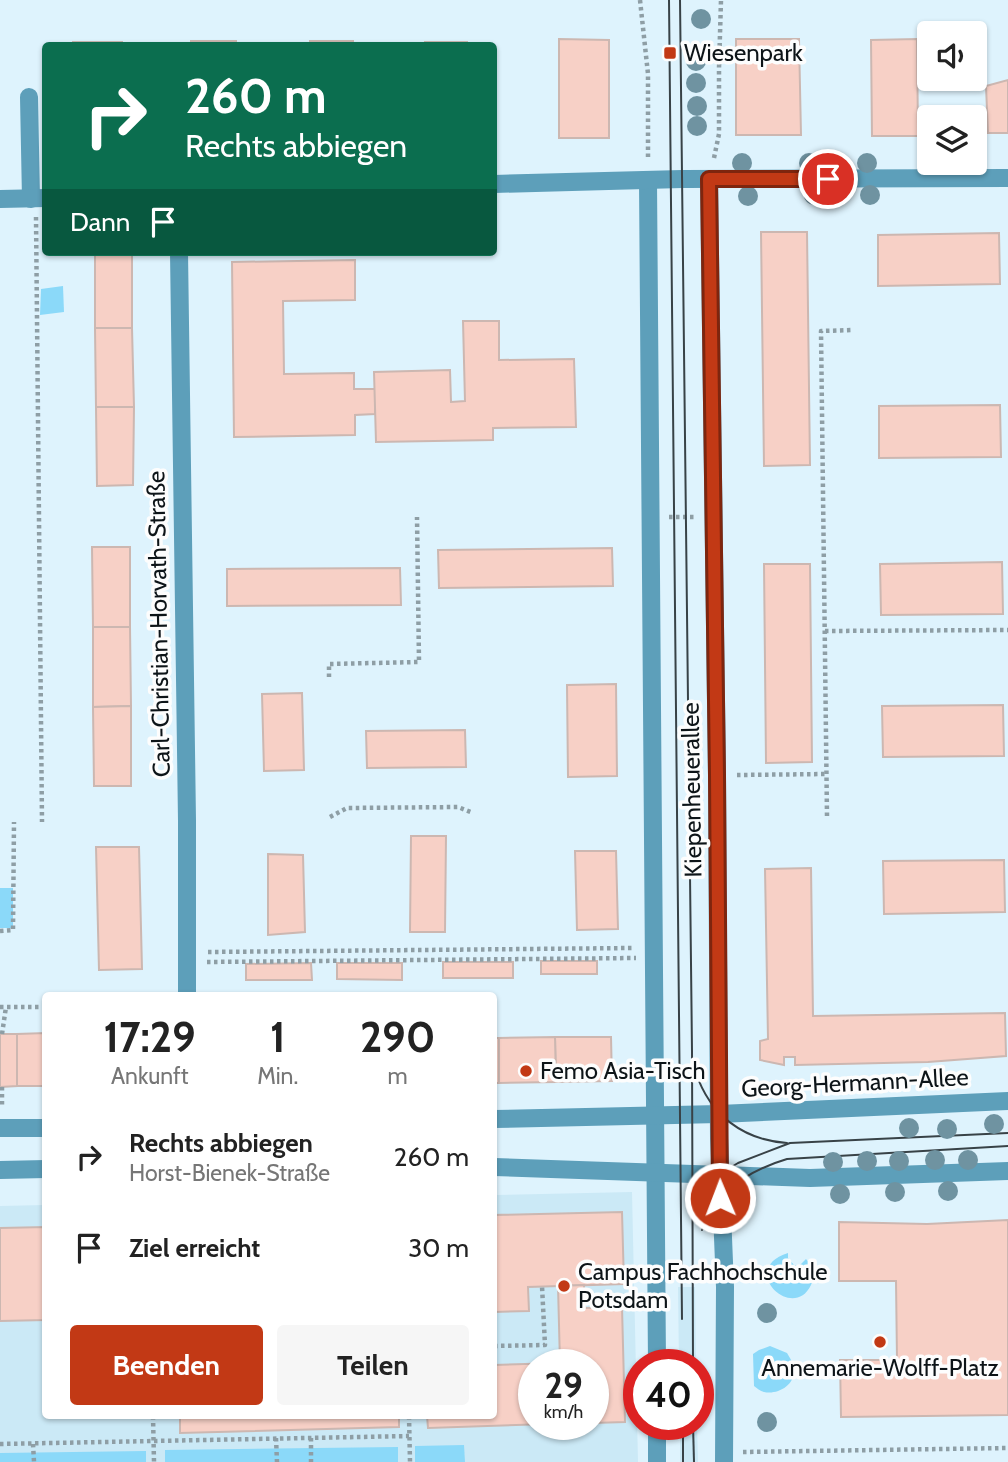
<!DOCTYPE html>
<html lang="de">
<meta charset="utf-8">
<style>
:root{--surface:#fff;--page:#f6f6f6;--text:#222;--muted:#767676;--accent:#c23915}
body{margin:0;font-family:Cabin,sans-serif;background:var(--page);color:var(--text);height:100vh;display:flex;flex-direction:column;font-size:26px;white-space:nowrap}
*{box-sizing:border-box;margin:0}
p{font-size:23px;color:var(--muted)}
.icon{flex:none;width:38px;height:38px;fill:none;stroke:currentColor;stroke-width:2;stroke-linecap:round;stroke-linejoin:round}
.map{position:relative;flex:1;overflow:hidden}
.drawer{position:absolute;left:42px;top:992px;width:455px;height:427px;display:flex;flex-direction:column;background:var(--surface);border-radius:7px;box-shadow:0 2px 5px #0004}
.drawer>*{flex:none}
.hud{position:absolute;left:42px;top:42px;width:455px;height:214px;border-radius:7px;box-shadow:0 2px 5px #0004;background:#0b6e4f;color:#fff;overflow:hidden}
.fabs{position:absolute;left:917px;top:21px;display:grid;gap:14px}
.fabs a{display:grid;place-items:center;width:70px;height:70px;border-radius:7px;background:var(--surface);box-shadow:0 2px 5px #0004;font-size:35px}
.speed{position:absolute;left:518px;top:1349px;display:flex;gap:14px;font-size:35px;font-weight:700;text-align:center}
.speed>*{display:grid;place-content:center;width:91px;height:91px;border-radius:50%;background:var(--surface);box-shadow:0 2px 5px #0004;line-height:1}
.speed small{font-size:18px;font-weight:400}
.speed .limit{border:10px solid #d22;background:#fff;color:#111}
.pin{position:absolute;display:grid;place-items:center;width:60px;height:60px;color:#fff;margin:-30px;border:4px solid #fff;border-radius:50%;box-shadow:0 2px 7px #0007}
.me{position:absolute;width:77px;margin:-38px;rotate:359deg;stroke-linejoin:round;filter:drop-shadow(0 0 5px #0008)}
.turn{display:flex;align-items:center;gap:24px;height:147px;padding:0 28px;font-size:32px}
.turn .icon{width:91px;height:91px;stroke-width:2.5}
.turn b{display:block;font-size:49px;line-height:60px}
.then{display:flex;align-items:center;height:66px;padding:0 28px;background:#0003;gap:14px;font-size:26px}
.eta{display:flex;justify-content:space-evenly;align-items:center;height:119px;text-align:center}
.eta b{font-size:42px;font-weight:700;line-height:49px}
.button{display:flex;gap:14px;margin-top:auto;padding:14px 28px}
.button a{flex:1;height:80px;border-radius:7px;background:var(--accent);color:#fff;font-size:28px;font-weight:700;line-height:80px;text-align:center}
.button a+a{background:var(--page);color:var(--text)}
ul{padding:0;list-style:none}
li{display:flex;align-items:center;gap:21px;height:91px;padding:0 28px}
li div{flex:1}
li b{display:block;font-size:26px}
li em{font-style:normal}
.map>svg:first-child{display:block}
</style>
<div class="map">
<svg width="1008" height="1462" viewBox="0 0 1008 1462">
<rect width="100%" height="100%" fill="#def3fd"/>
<g fill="#cbe9f6" fill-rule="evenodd">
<path d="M632,1192L638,1462H0V1206L45,1205L46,1416H494V1195ZM534,1365H593V1424H534Z"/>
<path d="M678,1287H695L696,1365H679Z"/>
<path d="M680,1425H697L698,1462H680Z"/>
</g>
<g fill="#8bd9f9">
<path d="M63,286L64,312L40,315L41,289Z"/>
<rect x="0" y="888" width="13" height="40"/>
<path d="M788,1253V1258L794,1265H800L806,1259C812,1266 815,1275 811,1285C793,1323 737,1269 788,1253Z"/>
<path d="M770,1346L787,1353C790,1358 794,1364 794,1370C795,1385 778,1395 764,1392C760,1391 757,1388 754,1386L753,1354L759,1350Z"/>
<path d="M464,1445L465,1462H415V1446Z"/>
<path d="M398,1447V1462H165V1450Z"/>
<path d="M146,1451V1462H0V1453Z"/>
</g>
<g fill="#f7d0c6" stroke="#ccb7b1" stroke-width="2">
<path d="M559,39L609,40V138H559Z"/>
<path d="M736,39H799L801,135H736Z"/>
<path d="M917,39L918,136H872L871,40Z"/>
<rect x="191" y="41" width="45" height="5"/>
<rect x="310" y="41" width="43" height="5"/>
<rect x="73" y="42" width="49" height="4"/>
<rect x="425" y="42" width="42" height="4"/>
<path d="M1008,80V133H988L986,86Z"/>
<path d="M761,232H807L810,465L764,466Z"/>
<path d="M999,233L1000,284L878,286V235Z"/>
<rect x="95" y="252" width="37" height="76"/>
<path d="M355,260V300L283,301L284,374L354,373V389H375V414L355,415V435L234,437L232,262Z"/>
<path d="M463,321H499V360L574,359L576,427L493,428V440L376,442L374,372L450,370L451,402L465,401Z"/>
<path d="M95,328H132L134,407H96Z"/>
<path d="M1000,405L1001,457L879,458V406Z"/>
<path d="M96,407H134L133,485L97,486Z"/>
<path d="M92,547H130V627H93Z"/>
<path d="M612,548L613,586L439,588L438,550Z"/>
<path d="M1002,562L1003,614L881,615L880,564Z"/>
<path d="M764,564H810L812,762L766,763Z"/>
<path d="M400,568L401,605L227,606V569Z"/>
<path d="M93,627H130L131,706L93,707Z"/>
<path d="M616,684L617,776L568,777L567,685Z"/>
<path d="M302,693L304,770L264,771L262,694Z"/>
<path d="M1003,705L1004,756L883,757L882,706Z"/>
<path d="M131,706V786H94L93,707Z"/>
<path d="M465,730L466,767L367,768L366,731Z"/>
<path d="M411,836H446L445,932H410Z"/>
<path d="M96,847H139L142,969L99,970Z"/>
<path d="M575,851H616L618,929L577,930Z"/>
<path d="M268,854L303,855L305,932L268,935Z"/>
<path d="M1004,860L1005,912L884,914L883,861Z"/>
<path d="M811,868L813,1016L1005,1013L1006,1056L928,1062L795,1065V1057H784V1065L760,1060V1041L768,1039L765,869Z"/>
<rect x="541" y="961" width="56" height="13"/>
<rect x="443" y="962" width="70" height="16"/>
<path d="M311,963L312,980H246V964Z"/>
<path d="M337,963H402V980L337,979Z"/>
<path d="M46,1033V1086H17V1034Z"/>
<path d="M0,1034H17V1086L0,1087Z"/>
<path d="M555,1037H611L612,1081L556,1082Z"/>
<path d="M555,1037L556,1082L499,1083V1038Z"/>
<rect x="494" y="1038" width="5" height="45"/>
<path d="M622,1212L624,1284L528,1287L529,1311L494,1312V1215Z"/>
<path d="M1008,1220V1415L841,1417L840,1360H897L896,1281H839V1222L927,1224Z"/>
<path d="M46,1227V1320L0,1321V1228Z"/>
<path d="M584,1285L585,1308L622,1307L625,1422L593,1423V1365H534V1424H548L428,1428L427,1416H494V1365L560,1363L558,1286Z"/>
<path d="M180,1416H399V1427L180,1433Z"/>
</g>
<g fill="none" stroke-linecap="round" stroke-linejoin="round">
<g stroke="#8e9ea5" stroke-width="4.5" stroke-dasharray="3.5 3.5" stroke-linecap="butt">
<path d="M640,0L648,74V160"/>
<path d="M714,158L719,134V68L721,0"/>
<path d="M36,217L42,822"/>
<path d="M669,517H695"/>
<path d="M825,631L1008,630"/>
<path d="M329,677V664L419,662L417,517"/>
<path d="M737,775L827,774"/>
<path d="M827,816L821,331L853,330"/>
<path d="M330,817L347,808L458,807L473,813"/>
<path d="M0,931L13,930L14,822"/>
<path d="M208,952L633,948"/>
<path d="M207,962L636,958"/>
<path d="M0,1007H46"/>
<path d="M2,1034L6,1007"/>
<path d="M2,1087V1107"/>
<path d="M494,1346L545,1345L542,1286"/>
<path d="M153,1416L154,1462"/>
<path d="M409,1416L410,1462"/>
<path d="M276,1438L277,1462"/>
<path d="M311,1438V1462"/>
<path d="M0,1444L409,1436"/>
<path d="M33,1444L34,1462"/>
<path d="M743,1452L1008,1448"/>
</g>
<g stroke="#5d9fba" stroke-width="18">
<path d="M29,97L31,199"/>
<path d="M709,179L717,775L719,1138L725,1287L724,1462"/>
<path d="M648,181L657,1365"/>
<path d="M494,184L682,179L1008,178"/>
<path d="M0,199L46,198"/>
<path d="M179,252L187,821V996"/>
<path d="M494,1119L719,1114L1008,1101"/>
<path d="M0,1128H46"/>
<path d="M494,1167L810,1178L1008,1171"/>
<path d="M0,1170L46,1169"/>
<path d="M657,1424V1462"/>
</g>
<g stroke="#384247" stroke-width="2">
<path d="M669,0L682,1319"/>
<path d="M680,0L692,1051L693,1365"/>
<path d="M696,1073C710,1115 743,1140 787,1143"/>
<path d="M696,1222L707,1194L720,1174L738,1163L790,1143L1008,1133"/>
<path d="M702,1230C716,1191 750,1170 787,1159L1008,1146"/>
<path d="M693,1424L694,1462"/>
<path d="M683,1428V1462"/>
</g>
</g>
<g fill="#6f93a1">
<circle cx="701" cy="19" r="10"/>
<circle cx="696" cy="61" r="10"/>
<circle cx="696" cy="83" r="10"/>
<circle cx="697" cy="106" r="10"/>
<circle cx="697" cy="126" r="10"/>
<circle cx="742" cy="163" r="10"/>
<circle cx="809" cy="163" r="10"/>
<circle cx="867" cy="163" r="10"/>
<circle cx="814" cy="195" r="10"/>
<circle cx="870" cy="195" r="10"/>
<circle cx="748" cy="196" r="10"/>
<circle cx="994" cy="1124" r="10"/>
<circle cx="909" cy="1128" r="10"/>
<circle cx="947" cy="1129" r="10"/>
<circle cx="935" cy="1160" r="10"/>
<circle cx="968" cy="1160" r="10"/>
<circle cx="867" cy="1161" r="10"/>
<circle cx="899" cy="1161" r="10"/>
<circle cx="833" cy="1162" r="10"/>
<circle cx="948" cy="1191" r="10"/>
<circle cx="895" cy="1192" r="10"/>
<circle cx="840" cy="1194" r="10"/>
<circle cx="767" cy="1313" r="10"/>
<circle cx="767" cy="1422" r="10"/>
</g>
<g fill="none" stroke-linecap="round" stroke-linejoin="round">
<g stroke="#7e250e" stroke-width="18">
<path id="route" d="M720,1198L717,775L709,179H828"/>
</g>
<use href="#route" stroke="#c23915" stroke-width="12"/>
</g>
<g fill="#c23915" stroke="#fdfdfd" stroke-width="2.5">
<rect x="663" y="46" width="14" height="14" rx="3.5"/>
<circle cx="526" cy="1071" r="7"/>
<circle cx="564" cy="1286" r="7"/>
<circle cx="880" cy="1342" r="7"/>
</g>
<g text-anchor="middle" stroke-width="7" stroke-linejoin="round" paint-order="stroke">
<g font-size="24" fill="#0d1418" stroke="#fdfdfd" text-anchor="start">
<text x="684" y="61">Wiesenpark</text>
<text x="540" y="1079">Femo Asia-Tisch</text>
<text x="578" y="1280">Campus Fachhochschule<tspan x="578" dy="28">Potsdam</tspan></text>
<text x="880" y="1376" text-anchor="middle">Annemarie-Wolff-Platz</text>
</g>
<g font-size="24" fill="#0d1418" stroke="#fdfdfd">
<text transform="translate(159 624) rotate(-91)" y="8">Carl-Christian-Horvath-Straße</text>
<text transform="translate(692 790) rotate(-91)" y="8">Kiepenheuerallee</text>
<text transform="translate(855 1083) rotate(-3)" y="8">Georg-Hermann-Allee</text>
</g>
</g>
</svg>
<div class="fabs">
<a><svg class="icon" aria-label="sound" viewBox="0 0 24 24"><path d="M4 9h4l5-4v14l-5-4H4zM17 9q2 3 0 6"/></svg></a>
<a><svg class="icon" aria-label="layers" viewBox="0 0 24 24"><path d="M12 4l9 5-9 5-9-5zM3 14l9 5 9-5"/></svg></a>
</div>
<div class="speed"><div>29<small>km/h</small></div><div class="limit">40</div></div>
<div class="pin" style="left:828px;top:179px;background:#d93025"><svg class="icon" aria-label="arrive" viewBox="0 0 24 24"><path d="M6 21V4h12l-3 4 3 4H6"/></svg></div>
<svg class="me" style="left:720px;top:1198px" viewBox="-20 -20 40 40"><circle r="17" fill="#c23915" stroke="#fff" stroke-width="3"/><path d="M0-11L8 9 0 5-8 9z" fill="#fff"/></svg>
<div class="hud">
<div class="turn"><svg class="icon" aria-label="right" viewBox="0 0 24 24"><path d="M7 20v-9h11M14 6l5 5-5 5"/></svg><div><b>260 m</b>Rechts abbiegen</div></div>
<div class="then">Dann<svg class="icon" aria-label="arrive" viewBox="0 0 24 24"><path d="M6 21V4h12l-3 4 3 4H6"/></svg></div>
</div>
<section class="drawer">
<div class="eta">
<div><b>17:29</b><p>Ankunft</p></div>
<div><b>1</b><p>Min.</p></div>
<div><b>290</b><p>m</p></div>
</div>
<ul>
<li><svg class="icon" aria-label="right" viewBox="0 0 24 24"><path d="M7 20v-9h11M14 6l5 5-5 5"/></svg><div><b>Rechts abbiegen</b><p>Horst-Bienek-Straße</p></div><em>260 m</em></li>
<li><svg class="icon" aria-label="arrive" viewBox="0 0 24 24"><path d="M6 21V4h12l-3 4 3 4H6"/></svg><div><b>Ziel erreicht</b></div><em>30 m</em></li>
</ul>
<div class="button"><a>Beenden</a><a>Teilen</a></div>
</section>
</div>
